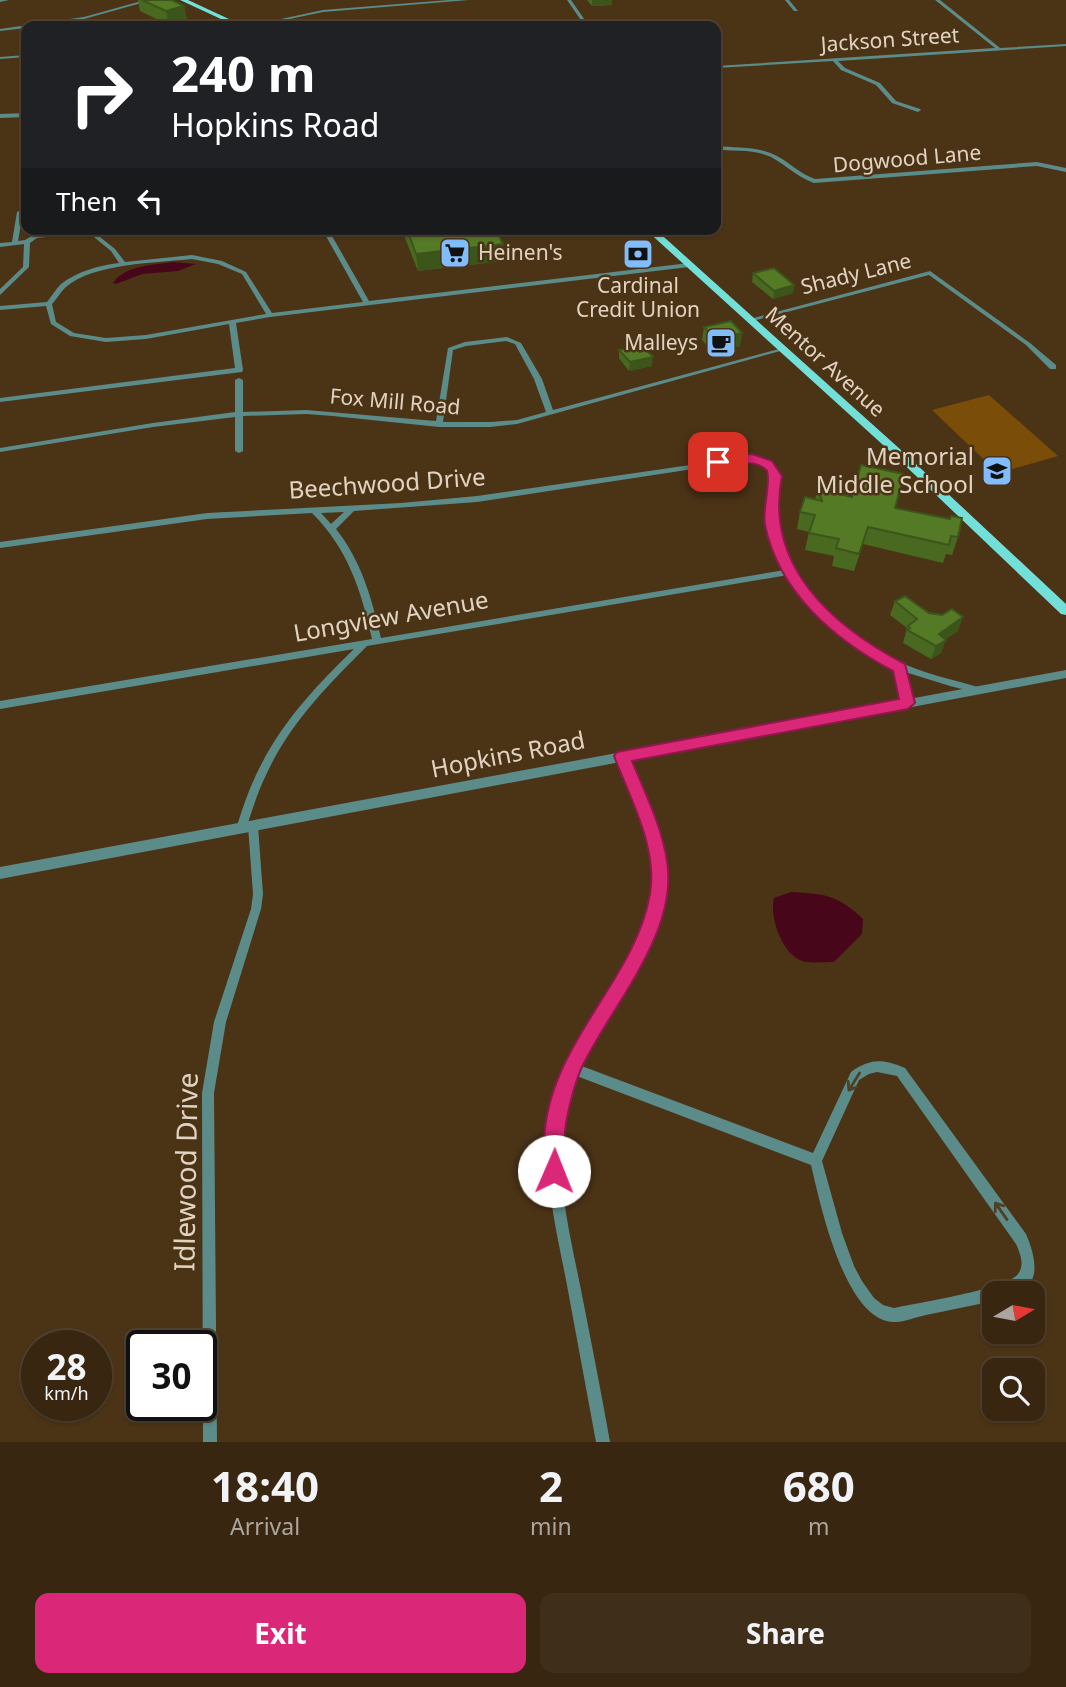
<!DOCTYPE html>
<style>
:root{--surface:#382610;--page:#3f2e19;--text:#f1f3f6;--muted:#aba59f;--line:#524330;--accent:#db2777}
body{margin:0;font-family:"Noto Sans",sans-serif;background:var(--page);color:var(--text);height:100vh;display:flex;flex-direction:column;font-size:26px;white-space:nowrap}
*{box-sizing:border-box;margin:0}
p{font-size:23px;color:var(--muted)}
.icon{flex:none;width:38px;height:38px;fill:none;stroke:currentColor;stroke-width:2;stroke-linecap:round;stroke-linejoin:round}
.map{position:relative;height:1442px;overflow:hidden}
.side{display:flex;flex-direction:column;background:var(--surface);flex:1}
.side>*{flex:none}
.hud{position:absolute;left:21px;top:21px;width:700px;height:214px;border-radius:14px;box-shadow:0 2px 5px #0004,0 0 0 2px var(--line);background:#202124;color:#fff;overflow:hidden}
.needle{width:46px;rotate:80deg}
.tools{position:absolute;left:982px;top:1281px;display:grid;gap:14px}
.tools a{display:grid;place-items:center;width:63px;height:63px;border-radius:14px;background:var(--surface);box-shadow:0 2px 5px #0004,0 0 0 2px var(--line);font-size:35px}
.speed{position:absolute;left:21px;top:1330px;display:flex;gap:14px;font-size:35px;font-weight:700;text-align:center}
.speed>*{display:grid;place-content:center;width:91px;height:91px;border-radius:50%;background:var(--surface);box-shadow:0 2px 5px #0004,0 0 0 2px var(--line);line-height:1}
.speed small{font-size:18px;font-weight:400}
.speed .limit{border:4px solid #111;border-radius:10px;background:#fff;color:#111}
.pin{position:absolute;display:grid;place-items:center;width:60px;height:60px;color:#fff;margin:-30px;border-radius:14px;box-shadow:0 4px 10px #0006}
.me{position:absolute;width:77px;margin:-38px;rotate:1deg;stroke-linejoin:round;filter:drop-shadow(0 0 5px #0008)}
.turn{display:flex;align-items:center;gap:24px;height:147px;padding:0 35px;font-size:32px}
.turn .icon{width:91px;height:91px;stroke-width:2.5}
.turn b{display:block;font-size:49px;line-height:60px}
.then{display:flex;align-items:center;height:66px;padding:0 35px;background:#0003;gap:14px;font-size:26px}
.eta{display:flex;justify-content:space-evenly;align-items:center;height:119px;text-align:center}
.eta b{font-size:42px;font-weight:700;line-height:49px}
.action{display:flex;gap:14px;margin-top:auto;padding:14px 35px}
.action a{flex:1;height:80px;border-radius:14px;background:var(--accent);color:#fff;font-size:28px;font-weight:700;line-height:80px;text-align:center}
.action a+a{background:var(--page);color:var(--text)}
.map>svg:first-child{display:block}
</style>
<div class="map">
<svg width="1066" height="1442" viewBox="0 0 1066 1442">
<rect width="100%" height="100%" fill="#4b3316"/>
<path fill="#7a4d08" d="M989,395L1058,456L998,473L932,410Z"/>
<g fill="#48061a">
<path d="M173,262L196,264L178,271L142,274L116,284L113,283C125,265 154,265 173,262Z"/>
<path d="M791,892C825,894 838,895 863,919L862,934L834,962C825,962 815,963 806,962C783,958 769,918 774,898Z"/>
</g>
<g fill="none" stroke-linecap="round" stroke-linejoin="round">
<g fill="#5b8c89" fill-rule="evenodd">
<path d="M0,0H9L0,2Z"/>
<path d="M145,0H152L84,19L26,26V28L0,31V29L84,17Z"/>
<path d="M449,0H469L323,12L256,26H248L323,10Z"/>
<path d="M567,0H571L589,26H585Z"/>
<path d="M785,0H789L798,11H794Z"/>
<path d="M935,0H940L1000,48L1066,44V46L838,61L845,68L880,83L896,101L920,109L921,110L918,112L892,103L876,85L841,70L833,61L716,68V66L995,48Z"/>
<path d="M26,55V57L0,59V57Z"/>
<path d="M716,146C736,148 758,146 777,156C790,163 800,174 815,179L1037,162L1066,168V172L1037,166L814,183C797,177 786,165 771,157C754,149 734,151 716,150Z"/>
<path d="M26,207V211L23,213L18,241L25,240L35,234L90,229L115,249L125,262L192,255L222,261L246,272L272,313L363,302L322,229H328L369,301L689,263L692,265L689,267L270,317L236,323L243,370L242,372L0,402V398L235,368L229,324L146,339L106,342L70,336L51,324L46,306L0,310V306L47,302C51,297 56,289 61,284C76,272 100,265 119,263L111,251L89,233L37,238L30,243L29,267L0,295V289L23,267L24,244L0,247V243L12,242L17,212ZM192,259L218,264L242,274L266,314L146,335L106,338L74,333L56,322L52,304C57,299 61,291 66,287C94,263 156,263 192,259Z"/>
<path d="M930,271L1030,343L1056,365V369H1050L1026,345L929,275L749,322L746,320Z"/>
<path d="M507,337L521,343L542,379L553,410L779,349L784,350L517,424L490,427H439L333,416L306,414L243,416V451L239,453L235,451V417L153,427L0,452V448L153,423L235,412V380L239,378L243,380V412L306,410L436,421L448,348L465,342ZM506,341L515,344L534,379L546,412L517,420L490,422H443L453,350L466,346Z"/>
<path d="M752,456C795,466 772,485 774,514C776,533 784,553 793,570C821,621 870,653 925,672C943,678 962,682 981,688L983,690L981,692L978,693L950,686L905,672L913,703L908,707L905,706L895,668C847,648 815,620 788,575L367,646C329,684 290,723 267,773C258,791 252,810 246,829L245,832L241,833L237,832L236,829C242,810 248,791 257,773C280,724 316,686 354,649L0,709V701L372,639C361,590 348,549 312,513L207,519L0,548V542L207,513L401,503L477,496ZM752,460C759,462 767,465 770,472C775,484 766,499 766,511C766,532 776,552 785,570L381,638C372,599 361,560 336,529L354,511L477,502ZM344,512L331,524L321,513Z"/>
<path d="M622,752L625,753L627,756C640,789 657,821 663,857C677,933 611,1001 579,1065L813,1153L851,1072C871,1058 883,1059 905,1068L1026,1234C1034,1253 1044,1284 1016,1293C1010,1295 1001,1293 994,1293V1301C971,1306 949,1310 926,1315C916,1317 905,1322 895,1322C845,1323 820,1203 811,1165L574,1075C547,1146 567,1219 581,1290C591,1341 601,1391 610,1442H596C586,1388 576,1334 566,1280C555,1223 541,1171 552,1112C567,1022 665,955 653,861C649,824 631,790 617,756L619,753ZM877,1072L897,1076L1016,1244C1020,1253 1025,1265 1018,1274C1007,1289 917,1303 894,1308L883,1305L874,1298L862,1281L854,1266L842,1233L822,1161L859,1080L869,1074Z"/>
<path d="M253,822L257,823L258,826L263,894L261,909L226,1022L214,1093L217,1442H203L202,1093L214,1022L251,909L253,894L248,826L249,823Z"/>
</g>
<g fill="#5b8c89" fill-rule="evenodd">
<path d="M26,113V117L0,118V114Z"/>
<path d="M1066,670V678L0,879V867Z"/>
</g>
<g fill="#72dfd8" fill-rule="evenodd">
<path d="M180,0H188L244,26H236Z"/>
<path d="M645,229H655L901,450L1066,604V615L1061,614L893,454Z"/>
</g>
</g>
<g fill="#496921">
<path d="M138,0H172L184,6L187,20L169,25L140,11Z"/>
<path d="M587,0H612V5L592,6Z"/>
<path d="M405,229H496L503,261L418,271L405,238Z"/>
<path d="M753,273L794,285L793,293L773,299L752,282Z"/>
<path d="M704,327L742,333L740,346L713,352L702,340Z"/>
<path d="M619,350L652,366L629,371L619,358Z"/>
<path d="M818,489L895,508L958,537L952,555L946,554L943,563L863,544L854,571L832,566L834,556L805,550L809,532L797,529L800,512L815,499Z"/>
<path d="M895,601L929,613L958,631L945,639L941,653L931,659L903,643L907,628L890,615Z"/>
</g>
<g fill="#3c551b">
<path d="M592,0H612V5L592,6Z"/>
<path d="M184,6L187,20L169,25L166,11Z"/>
<path d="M503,244V261L418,271L416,254Z"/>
<path d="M794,285L793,293L773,299L774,291Z"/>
<path d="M742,333L740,346L713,352L715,339Z"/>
<path d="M653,357L652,366L629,371L630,362Z"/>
<path d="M963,617L958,631L936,646L939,634Z"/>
<path d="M946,640L941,653L931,659L936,646Z"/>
</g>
<g fill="#557a26" stroke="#3c551b" stroke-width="2">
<path d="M142,0H172L184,6L166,11Z"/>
<path d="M407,229H496L503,244L416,254Z"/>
<path d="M774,268L794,285L774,291L753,273Z"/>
<path d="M731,321L742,333L715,339L704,327Z"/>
<path d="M642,345L653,357L630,362L619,350Z"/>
<path d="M861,465L904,474L895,508L950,519L951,516L962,518L958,537L951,536L949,545L868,527L859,554L836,548L839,539L809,533L815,515L800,512L805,497L822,501L818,489L852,497Z"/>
<path d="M905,596L929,613L942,615L952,609L963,617L939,634L946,640L936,646L907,630L910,628L908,626L917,619L895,601Z"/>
</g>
<defs><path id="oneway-shaft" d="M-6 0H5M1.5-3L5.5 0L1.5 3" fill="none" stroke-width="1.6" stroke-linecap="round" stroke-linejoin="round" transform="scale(1.75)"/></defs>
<g stroke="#4d4027">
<use href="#oneway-shaft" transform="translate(854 1082) rotate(122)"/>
<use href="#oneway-shaft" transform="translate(1001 1211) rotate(-125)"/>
</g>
<path fill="#db2777" stroke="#8e194d" stroke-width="2" d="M752,454L772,461L782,476C764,566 832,626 905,664L915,703L908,709L632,761C645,793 662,827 667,861C679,934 610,1007 581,1069C574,1086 567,1113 565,1131C564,1147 568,1164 562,1179L554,1182L547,1179C542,1167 544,1154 544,1142C547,1044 635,982 650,894C658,848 630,798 614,756L617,752L899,699L893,671C835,640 779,593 765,525C762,509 771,485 767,471C751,453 727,474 712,462L718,458Z"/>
<defs>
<g id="supermarket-square" transform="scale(1.575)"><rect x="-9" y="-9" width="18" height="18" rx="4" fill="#81bdfa" stroke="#4b3316"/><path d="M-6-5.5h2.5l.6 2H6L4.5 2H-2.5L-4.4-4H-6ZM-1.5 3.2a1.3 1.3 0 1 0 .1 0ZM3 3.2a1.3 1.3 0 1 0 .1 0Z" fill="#111"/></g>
<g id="bank-square" transform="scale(1.575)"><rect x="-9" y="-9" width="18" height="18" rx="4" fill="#81bdfa" stroke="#4b3316"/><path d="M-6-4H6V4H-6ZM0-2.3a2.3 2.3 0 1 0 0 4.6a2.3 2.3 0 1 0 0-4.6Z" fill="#111"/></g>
<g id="cafe-square" transform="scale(1.575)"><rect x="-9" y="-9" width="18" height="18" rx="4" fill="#81bdfa" stroke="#4b3316"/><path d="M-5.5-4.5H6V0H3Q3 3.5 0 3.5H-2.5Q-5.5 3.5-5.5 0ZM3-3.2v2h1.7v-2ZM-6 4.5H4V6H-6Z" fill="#111"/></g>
<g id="school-square" transform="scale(1.575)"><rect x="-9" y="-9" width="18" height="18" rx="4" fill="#81bdfa" stroke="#4b3316"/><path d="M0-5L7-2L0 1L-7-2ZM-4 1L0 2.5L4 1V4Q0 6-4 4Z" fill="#111"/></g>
</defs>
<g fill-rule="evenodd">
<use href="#supermarket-square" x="455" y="253"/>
<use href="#bank-square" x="638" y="254"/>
<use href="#cafe-square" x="721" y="343"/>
<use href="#school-square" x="997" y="471"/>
</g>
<g text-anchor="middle" stroke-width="5" stroke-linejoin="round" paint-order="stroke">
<g font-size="21" fill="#e1d3c2" stroke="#4b3316">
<text transform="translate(890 40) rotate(-4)" y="7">Jackson Street</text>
<text transform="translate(907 159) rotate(-5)" y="7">Dogwood Lane</text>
<text transform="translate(856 274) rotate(-14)" y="7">Shady Lane</text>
<text transform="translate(825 362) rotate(42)" y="7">Mentor Avenue</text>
<text transform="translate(395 402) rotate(5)" y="7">Fox Mill Road</text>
</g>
<g font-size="21" fill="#e1d3c2" stroke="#4b3316" text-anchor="start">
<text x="478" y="260">Heinen's</text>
<text x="638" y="293" text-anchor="middle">Cardinal<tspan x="638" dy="24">Credit Union</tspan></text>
<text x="698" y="350" text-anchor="end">Malleys</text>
</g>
<g font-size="24" fill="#e1d3c2" stroke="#4b3316" text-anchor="end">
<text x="974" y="465">Memorial<tspan x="974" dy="28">Middle School</tspan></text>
</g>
<g font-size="24" fill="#e1d3c2" stroke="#4b3316">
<text transform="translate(387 484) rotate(-4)" y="8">Beechwood Drive</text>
<text transform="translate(391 617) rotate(-10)" y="8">Longview Avenue</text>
<text transform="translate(508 755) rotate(-11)" y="8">Hopkins Road</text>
</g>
<g font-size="28" fill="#e1d3c2" stroke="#4b3316">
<text transform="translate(186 1172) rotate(-89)" y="10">Idlewood Drive</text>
</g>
</g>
</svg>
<div class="tools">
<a><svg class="needle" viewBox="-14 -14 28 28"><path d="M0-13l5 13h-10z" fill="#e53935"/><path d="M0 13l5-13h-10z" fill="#aba59f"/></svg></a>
<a><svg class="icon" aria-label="search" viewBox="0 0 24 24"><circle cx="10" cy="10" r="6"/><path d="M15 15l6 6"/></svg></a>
</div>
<div class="speed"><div>28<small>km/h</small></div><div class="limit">30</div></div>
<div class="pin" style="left:718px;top:462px;background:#d93025"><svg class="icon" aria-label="arrive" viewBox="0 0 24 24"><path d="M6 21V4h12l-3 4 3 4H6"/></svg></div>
<svg class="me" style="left:554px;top:1171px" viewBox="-20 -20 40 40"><circle r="19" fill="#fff"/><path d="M0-13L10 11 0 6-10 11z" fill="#db2777"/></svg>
<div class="hud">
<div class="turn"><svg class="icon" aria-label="right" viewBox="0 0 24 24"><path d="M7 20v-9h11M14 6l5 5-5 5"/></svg><div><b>240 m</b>Hopkins Road</div></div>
<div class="then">Then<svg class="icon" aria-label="left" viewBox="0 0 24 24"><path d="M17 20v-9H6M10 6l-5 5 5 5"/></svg></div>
</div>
</div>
<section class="side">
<div class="eta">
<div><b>18:40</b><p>Arrival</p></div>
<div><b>2</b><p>min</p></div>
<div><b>680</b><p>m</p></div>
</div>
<div class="action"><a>Exit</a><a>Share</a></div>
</section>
